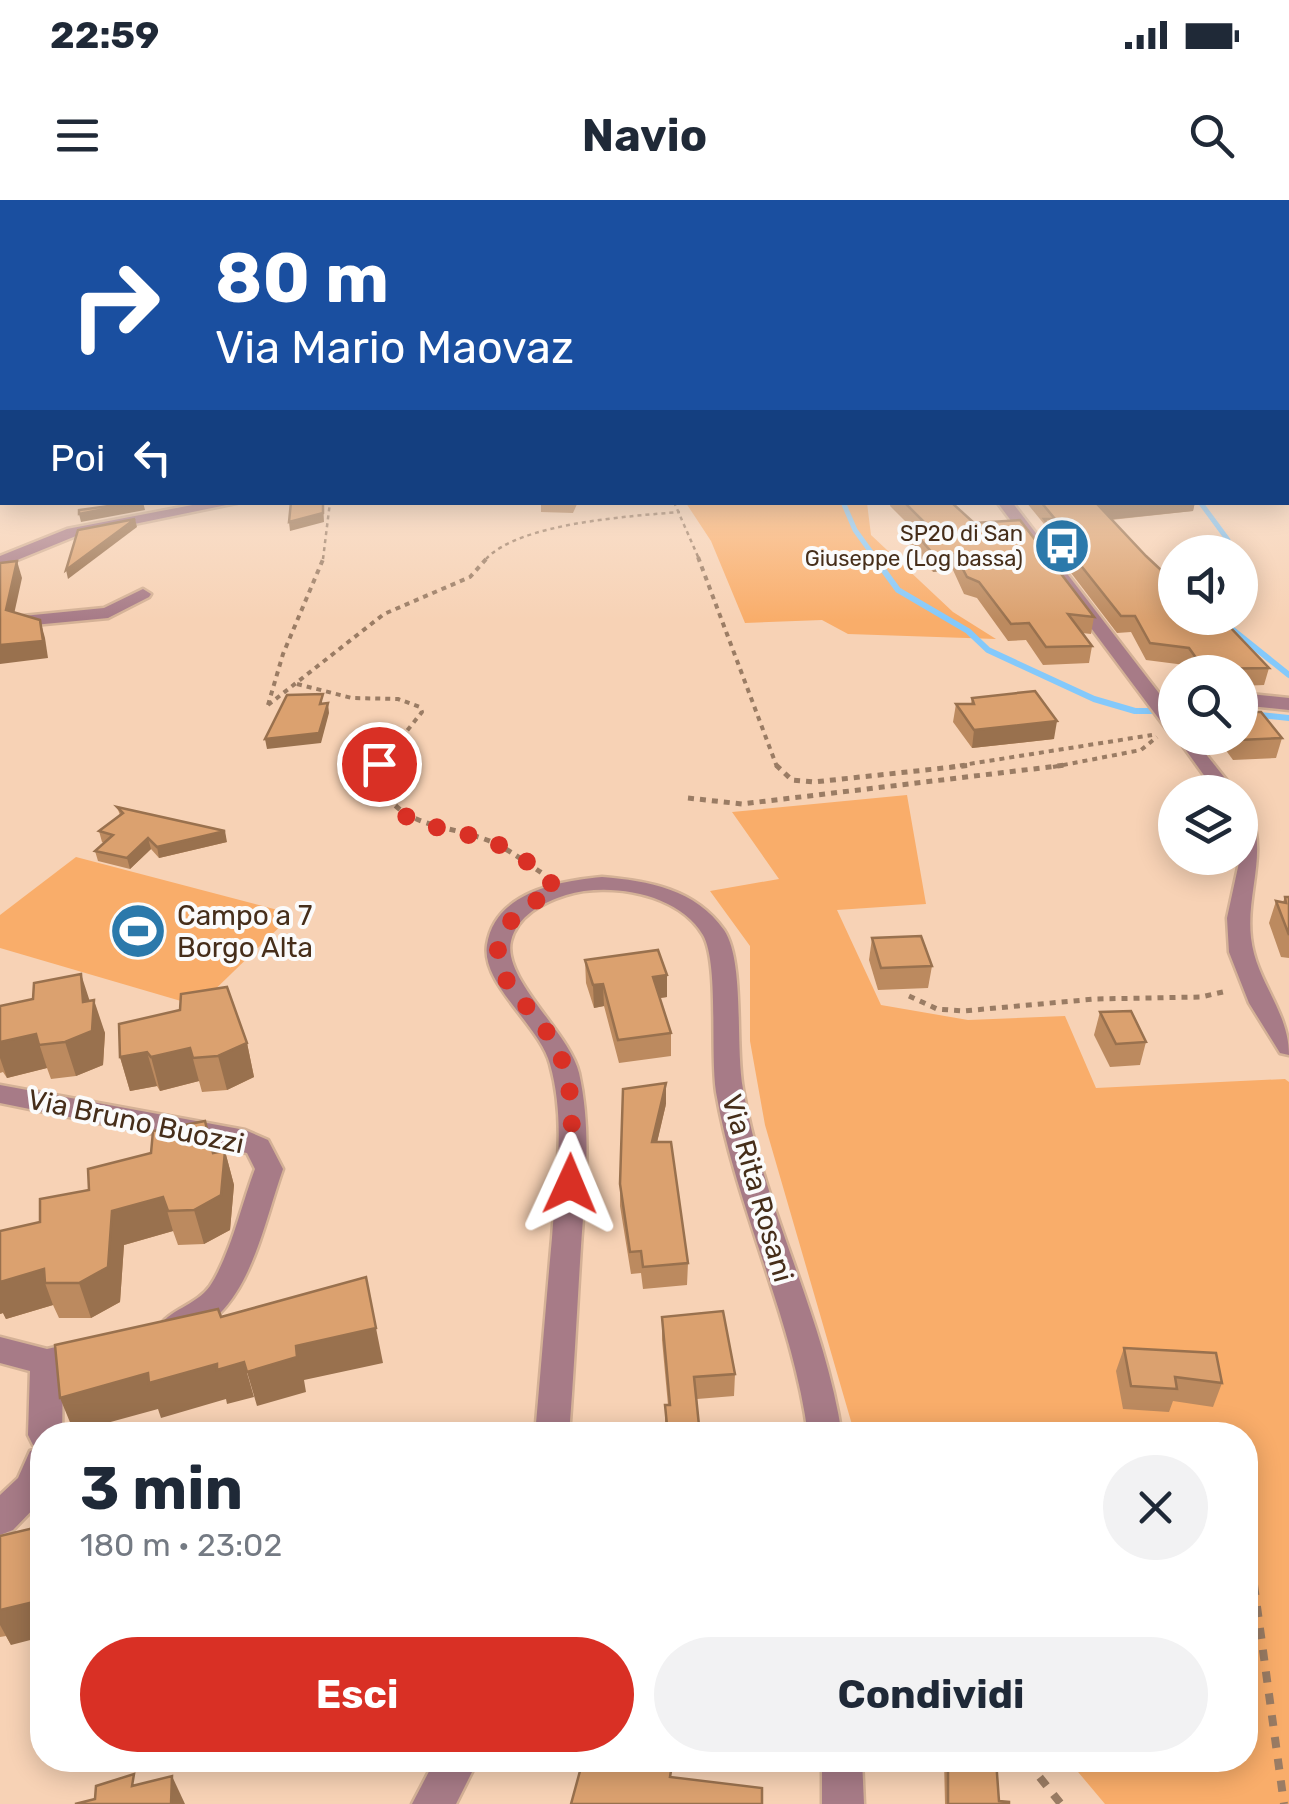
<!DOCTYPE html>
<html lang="it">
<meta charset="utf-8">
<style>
:root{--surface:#fff;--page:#f2f2f3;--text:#1f2937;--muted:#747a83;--accent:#d93025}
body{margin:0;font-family:Rubik,sans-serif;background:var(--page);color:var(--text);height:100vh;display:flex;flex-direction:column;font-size:38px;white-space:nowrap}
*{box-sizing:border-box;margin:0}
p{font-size:32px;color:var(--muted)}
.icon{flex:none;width:55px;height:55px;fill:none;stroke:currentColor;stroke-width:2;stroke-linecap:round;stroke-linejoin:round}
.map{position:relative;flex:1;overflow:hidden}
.details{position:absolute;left:30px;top:1222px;width:1228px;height:350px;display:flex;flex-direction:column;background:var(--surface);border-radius:40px;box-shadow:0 5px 25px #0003}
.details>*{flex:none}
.hud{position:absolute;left:0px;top:0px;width:1290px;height:305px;box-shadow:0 5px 25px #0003;background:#1a4fa0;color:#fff;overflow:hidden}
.controls{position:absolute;left:1158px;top:335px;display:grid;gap:20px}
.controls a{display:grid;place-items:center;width:100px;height:100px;border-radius:50%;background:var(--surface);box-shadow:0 5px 25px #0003;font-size:50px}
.pin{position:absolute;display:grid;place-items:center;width:85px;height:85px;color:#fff;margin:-42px;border:5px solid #fff;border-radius:50%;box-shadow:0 2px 10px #0007}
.me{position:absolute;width:110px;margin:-55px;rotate:1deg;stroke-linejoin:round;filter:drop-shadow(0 0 8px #0008)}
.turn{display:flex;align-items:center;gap:35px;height:210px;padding:0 50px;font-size:45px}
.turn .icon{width:130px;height:130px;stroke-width:2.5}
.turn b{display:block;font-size:70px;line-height:85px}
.then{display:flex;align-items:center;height:95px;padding:0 50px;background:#0003;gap:20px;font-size:38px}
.round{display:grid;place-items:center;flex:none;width:105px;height:105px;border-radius:52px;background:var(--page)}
.head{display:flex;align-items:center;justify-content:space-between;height:170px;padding:0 50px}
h1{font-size:60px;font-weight:700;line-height:75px}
.primary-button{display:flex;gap:20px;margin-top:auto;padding:20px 50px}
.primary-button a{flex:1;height:115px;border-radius:60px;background:var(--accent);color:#fff;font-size:40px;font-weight:700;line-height:115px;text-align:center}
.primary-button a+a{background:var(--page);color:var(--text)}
.status{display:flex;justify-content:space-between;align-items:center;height:70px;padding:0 50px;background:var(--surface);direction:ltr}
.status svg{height:28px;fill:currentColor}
header{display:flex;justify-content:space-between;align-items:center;height:130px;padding:0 50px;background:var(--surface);font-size:45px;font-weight:700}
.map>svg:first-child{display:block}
</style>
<div class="status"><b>22:59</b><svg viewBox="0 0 49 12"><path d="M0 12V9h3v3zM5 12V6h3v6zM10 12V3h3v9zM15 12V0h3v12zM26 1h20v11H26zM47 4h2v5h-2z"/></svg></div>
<header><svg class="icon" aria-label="menu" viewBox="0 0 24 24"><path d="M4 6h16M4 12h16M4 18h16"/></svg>Navio<svg class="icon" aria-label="search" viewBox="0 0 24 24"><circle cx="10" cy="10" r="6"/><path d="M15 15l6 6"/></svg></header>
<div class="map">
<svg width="1289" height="1604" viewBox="0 0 1289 1604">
<rect width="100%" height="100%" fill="#f7d2b5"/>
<g fill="#f9ad6a">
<path d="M686,303H867L871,335L953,412L996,439L848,434L822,420L745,423L711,341Z"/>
<path d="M907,595L926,704L837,710L881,805L968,820L1065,816L1096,888L1285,879L1289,882V1604H1105L1068,1560H1245V1235H855L765,925L750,841V746L710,691L779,679L732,612Z"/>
<path d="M76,657L293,714L198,806L0,748V715Z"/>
</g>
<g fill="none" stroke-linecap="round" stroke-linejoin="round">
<g stroke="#84c9fb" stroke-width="5">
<path d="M843,302L855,330L876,359"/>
<path d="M1200,302L1228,340L1224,352"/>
</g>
<g stroke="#84c9fb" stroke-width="6">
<path d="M874,357L898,390L968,431L988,450L1094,499L1135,511H1175"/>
<path d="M1175,367L1167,366L1164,371L1175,382"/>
<path d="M1218,418L1289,475"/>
<path d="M1240,513L1289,518"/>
</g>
<g stroke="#d4b196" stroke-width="5">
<g id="minor">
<path d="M208,302H241L76,336L0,367V356L67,329Z"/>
<path d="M997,302H1012L1175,514V533L1168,531Z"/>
<path d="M143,389L151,394L149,397L108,418L23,426L15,421L23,416L104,408Z"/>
<path d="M1240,493L1289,498V510L1240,505Z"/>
<path d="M1175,535L1193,538L1236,592H1216Z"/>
<path d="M1240,607L1251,613C1267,656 1246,694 1251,738C1256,782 1289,811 1289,855L1280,853L1249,803L1229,752L1227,718L1240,658Z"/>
<path d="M602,677C649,681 695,689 724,730C745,761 735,847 743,889C763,1007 824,1116 842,1235H808C793,1118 736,1009 716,892C710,852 719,763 703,735C678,693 609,682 566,695C543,702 517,716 511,741C502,779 570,833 579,873C592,931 585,988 581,1046C577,1109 574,1172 569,1235H535C541,1169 546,1103 552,1038C556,980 566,921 550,864C540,826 481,784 487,745C495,692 559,681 602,677Z"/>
<path d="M0,885L245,930L268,940L283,969C259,1037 249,1117 173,1143L162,1139L157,1130C168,1109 196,1106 210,1086C230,1056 242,1003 255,969L247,953L0,903Z"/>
<path d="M0,1137L47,1149L87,1140L98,1144L103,1153L98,1162L63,1172L62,1235H42V1300L13,1330L0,1335V1295L18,1278L30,1251L40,1248L33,1245L28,1235L30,1171L0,1163Z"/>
<path d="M435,1560H478L456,1604H412Z"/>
<path d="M822,1560H862L864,1604H822Z"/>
</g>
</g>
<g stroke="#9a7c64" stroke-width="2.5" stroke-dasharray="4 4" stroke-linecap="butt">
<path d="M674,302L699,359"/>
<path d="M323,359L330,302"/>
<path d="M486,359C519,323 631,316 680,312"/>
</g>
<g stroke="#9a7c64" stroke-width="4" stroke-dasharray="5 5" stroke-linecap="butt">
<path d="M698,357L777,567"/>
<path d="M297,484L352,498L398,499L420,507L422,512L378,567"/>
<path d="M268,505L384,414L470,377L488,357"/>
<path d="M268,505L283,454L324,357"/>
<path d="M950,567L1152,535"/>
<path d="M1053,567L1141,550L1157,537"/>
</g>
<g stroke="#9a7c64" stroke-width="5" stroke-dasharray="6 6" stroke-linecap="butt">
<path d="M379,565L375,578C402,630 439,622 487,640C506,647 525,662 542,673"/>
<path d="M776,565L792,580L814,582L972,565"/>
<path d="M688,598L742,604L1066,565"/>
<path d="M909,796L937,809L963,811L1095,799L1201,797L1227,791"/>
</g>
<g stroke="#9a7c64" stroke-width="8" stroke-dasharray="11 11" stroke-linecap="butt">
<path d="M1245,1319L1284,1604"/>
<path d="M1026,1560L1061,1604"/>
</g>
<use href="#minor" fill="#a77b87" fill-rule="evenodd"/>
</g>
<g fill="#bc8a5f">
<path d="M537,302H578L573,313L541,312V305H537Z"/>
<path d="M891,302H951L974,323L1094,417L1091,434L1082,433L1092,446L1089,463L1043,465L1026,440L1008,441L977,398L964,394L953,370L933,372L907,342L910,326L890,306Z"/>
<path d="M1026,302H1195L1193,311L1111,320L1175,418L1269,468L1264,485L1240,486V472H1190L1185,465L1146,460L1131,432L1117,433L1042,335L1044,324Z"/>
<path d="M972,498L1054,539L972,548L953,522L956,504H971Z"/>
<path d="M1217,538H1282L1276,558L1233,560Z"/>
<path d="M117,607L227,642L159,658L151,649L130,669L98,661L95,651L104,643L102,642L99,631L120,615Z"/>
<path d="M1285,697H1289V758L1281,757L1269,723L1276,701L1283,702Z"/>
<path d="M872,738L932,766L928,788L878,790L869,760Z"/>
<path d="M585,760L667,775V797L660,798L671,833V856L619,863L604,806L594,808L586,783Z"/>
<path d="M90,801L105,833L103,865L76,876L51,879L47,868L7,878L3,872L0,873V806Z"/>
<path d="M1100,812L1146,842L1140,865L1110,867L1094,835Z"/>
<path d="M247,843L254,877L227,890L202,892L199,881L160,891L157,886L130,891L120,857Z"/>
<path d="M666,904L657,942L688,1063L687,1085L643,1089L641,1073L631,1074L620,1006V984Z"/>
<path d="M225,951L234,985L230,1030L204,1044L178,1045L173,1031L124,1045L120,1102L91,1118H59L53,1105L6,1119L3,1113L0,1114V1031L40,1022L89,990Z"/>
<path d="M662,1117L735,1174L734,1196L697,1199L700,1235H665V1205H668L662,1140Z"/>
<path d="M1124,1148L1222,1183L1213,1207L1173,1201L1169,1212L1123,1209L1116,1171Z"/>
<path d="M0,1336L11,1445L6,1436L0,1437Z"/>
<path d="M944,1560H996L999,1601L1009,1604H945Z"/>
</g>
<g fill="#99714e">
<path d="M143,302L145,310L81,322L79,314Z"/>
<path d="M323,302L324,322L290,331L289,322Z"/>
<path d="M1136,302H1195L1193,311L1096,321L1099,306Z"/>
<path d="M135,319L137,327L68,379L66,370Z"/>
<path d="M955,354L953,370L933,372L935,356Z"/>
<path d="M17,361L22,378L11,428L6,410Z"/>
<path d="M40,420L45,438L48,458L0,464V445Z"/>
<path d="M328,503L329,513L321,543L267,549L265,539Z"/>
<path d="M1057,521L1054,539L972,548L974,530Z"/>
<path d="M225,631L227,642L159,658L157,647Z"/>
<path d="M148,638L151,649L130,669L127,658Z"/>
<path d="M81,774L92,808L94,800L105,833L103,865L76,876L65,842L83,802Z"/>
<path d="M667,775V797L653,799V777Z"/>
<path d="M603,784L604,806L594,808L593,785Z"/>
<path d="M36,834L47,868L7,878L0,858V842Z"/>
<path d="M247,843L254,877L227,890L218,856Z"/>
<path d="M190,848L199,881L160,891L151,857Z"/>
<path d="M147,852L157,886L130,891L120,857Z"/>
<path d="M666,883V904L652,964V942Z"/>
<path d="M225,951L234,985L230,1030L204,1044L194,1010L222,987Z"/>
<path d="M163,997L173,1031L124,1045L120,1102L91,1118L79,1083L112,1011Z"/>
<path d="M44,1069L45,1083L53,1105L6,1119L3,1113L0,1114V1082Z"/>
<path d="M376,1128L383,1163L304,1180L306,1192L257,1206L247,1172L296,1146Z"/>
<path d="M244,1162L254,1197L227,1204L226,1199L161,1218L158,1209L74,1232L60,1198L148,1173L217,1164Z"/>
<path d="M42,1400V1437L11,1445L0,1425V1410Z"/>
<path d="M172,1576L185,1604H171Z"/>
</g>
<g fill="#dba16f" stroke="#99714e" stroke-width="2.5">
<path d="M138,302H140L79,314V310Z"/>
<path d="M291,302H323V313L289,322Z"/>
<path d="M904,302H951L974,323L1020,320L1094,417L1068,414L1092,446L1046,447L1029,423L1011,424L979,382L967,377L955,354L935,356L909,326L927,325Z"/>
<path d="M1041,302H1136L1099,306L1146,356L1175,383V418H1211L1218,424H1227L1269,468L1204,469L1189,448L1150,443L1135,416H1121L1044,319H1055Z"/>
<path d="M135,319L66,370L78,330Z"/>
<path d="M17,361L6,410L40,420L43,441L0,445V363Z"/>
<path d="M1035,491L1057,521L974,530L956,504H974L972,498Z"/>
<path d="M323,494L320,504L328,503L319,533L265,539L287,495Z"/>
<path d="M1240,512H1261L1282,538L1239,540L1237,538H1240Z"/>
<path d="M117,607L225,631L157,647L148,638L127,658L95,651L113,635L99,631L123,613Z"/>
<path d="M1285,697H1289V735L1276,701L1286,703Z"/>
<path d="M921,736L932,766L881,768L872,738Z"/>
<path d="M658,750L667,775L653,777L671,833L618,840L603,784L593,785L585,760Z"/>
<path d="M81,774L83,802L94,800L92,831L65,842L39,845L36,834L0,842V806L33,799L34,783Z"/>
<path d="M227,787L247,843L218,856L193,858L190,848L151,857L147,852L120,857L119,824L180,810L181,794Z"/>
<path d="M1131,811L1146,842L1116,844L1100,812Z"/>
<path d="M666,883L652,942H671L688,1063L643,1067L641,1051L630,1052L620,984L623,889Z"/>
<path d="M205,921L213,953L225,951L221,995L194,1010L168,1011L163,997L112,1011L108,1067L79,1083H45L44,1069L0,1082V1031L40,1022V999L89,990L88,969L151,953L153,931Z"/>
<path d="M366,1077L376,1128L296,1146L297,1157L247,1172L244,1162L217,1170V1164L149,1183L148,1173L60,1198L55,1145L218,1109L221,1117Z"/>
<path d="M723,1111L735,1174L694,1177L700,1235H668L665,1205H670L662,1117Z"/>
<path d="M1124,1148L1216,1153L1222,1183L1175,1177L1177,1189L1131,1186Z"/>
<path d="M42,1326V1400L0,1410V1336Z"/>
<path d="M583,1560H631L672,1565L670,1577L762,1588V1604H571Z"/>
<path d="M948,1560H996L999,1601L1009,1602V1604H948Z"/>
<path d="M134,1574L132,1586L172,1576L171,1604H75L95,1599L96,1586Z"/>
</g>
<linearGradient id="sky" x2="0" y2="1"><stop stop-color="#80bcf0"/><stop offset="0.47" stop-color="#fbebde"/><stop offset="1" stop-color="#fbebde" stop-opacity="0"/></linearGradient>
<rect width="1289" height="420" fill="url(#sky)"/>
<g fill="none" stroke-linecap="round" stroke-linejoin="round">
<path stroke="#d93025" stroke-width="18" stroke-dasharray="0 32.4" d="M379,564C365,624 449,627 487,640C513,649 540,669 557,690C527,703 486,730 501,770C511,794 546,823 559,853C577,893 571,942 570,984"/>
</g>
<defs>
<g id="bus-disc" transform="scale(2.875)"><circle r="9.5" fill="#2b79ab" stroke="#fbfbfb"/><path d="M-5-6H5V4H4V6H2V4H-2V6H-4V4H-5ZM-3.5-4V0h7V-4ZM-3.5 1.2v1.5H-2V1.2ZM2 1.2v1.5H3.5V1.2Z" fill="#fff"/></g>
<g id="stadium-disc" transform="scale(2.875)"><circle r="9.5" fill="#2b79ab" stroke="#fbfbfb"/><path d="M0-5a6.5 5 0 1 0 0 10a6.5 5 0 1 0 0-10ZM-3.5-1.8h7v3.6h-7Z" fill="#fff"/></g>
</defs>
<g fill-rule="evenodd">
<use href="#bus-disc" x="1062" y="346"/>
<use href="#stadium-disc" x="138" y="731"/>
</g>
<g text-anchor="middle" stroke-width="8" stroke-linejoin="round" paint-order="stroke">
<g font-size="22" fill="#462e1a" stroke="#fbfbfb" text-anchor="end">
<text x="1023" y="341">SP20 di San<tspan x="1023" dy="25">Giuseppe (Log bassa)</tspan></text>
</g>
<g font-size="28" fill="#462e1a" stroke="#fbfbfb" text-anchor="start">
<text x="177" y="725">Campo a 7<tspan x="177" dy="32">Borgo Alta</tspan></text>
</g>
<g font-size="28" fill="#462e1a" stroke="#fbfbfb">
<text transform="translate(136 921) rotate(12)" y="10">Via Bruno Buozzi</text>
<text transform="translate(758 988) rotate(74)" y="10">Via Rita Rosani</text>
</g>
</g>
</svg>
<div class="controls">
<a><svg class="icon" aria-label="sound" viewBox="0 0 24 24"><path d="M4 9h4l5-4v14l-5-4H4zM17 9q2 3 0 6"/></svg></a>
<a><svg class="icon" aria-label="search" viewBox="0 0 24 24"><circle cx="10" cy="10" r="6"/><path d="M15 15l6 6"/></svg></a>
<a><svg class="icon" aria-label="layers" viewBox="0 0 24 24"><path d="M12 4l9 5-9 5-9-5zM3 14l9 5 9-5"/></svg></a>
</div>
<div class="pin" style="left:379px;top:564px;background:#d93025"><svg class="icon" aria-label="arrive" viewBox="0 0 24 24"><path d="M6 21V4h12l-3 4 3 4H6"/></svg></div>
<svg class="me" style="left:570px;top:984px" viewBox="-20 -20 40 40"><path d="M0-17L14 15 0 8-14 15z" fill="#d93025" stroke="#fff" stroke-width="4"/></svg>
<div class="hud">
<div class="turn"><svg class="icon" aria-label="right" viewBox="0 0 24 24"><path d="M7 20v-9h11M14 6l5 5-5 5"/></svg><div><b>80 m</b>Via Mario Maovaz</div></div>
<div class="then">Poi<svg class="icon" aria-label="left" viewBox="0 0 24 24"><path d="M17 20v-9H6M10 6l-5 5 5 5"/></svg></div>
</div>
<section class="details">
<div class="head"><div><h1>3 min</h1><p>180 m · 23:02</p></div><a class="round"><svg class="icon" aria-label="close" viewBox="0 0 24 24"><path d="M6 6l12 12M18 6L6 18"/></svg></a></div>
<div class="primary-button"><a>Esci</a><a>Condividi</a></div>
</section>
</div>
